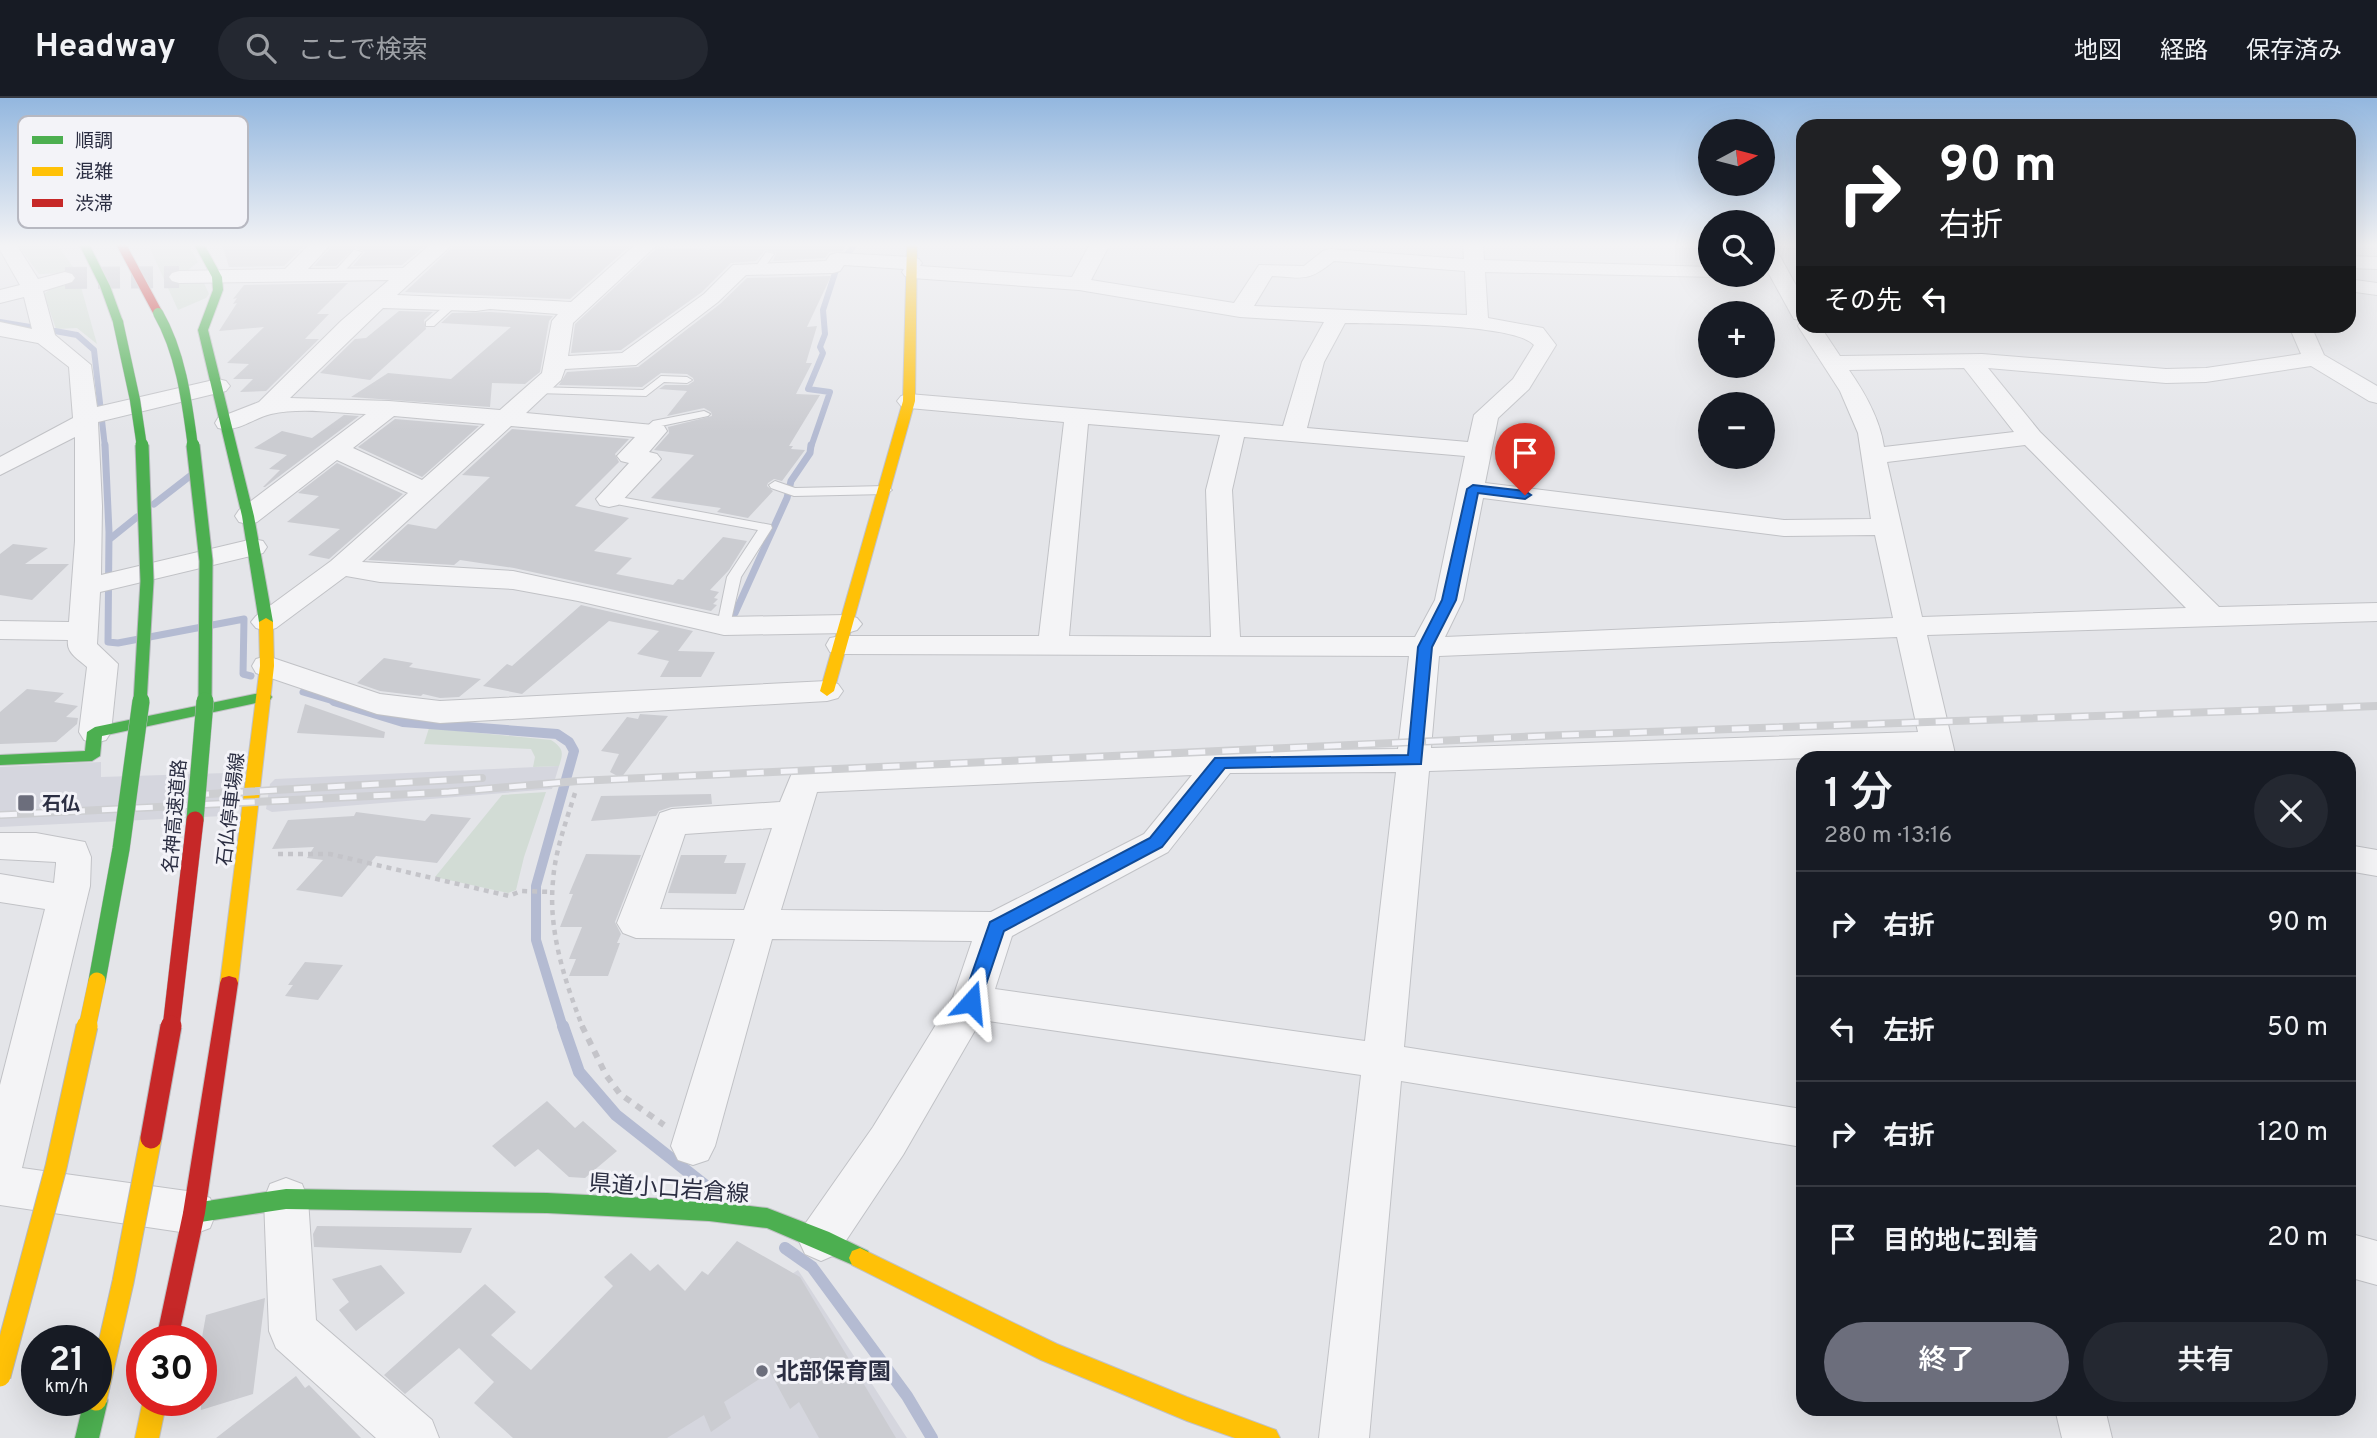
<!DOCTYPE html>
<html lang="ja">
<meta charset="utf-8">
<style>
:root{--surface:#171b24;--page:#242831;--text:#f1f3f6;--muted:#9ea1a6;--line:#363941;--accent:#6c6e7c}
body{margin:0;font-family:Overpass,"Noto Sans JP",sans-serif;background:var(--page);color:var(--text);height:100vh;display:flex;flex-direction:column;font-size:26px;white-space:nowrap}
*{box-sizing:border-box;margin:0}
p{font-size:23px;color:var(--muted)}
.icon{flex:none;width:38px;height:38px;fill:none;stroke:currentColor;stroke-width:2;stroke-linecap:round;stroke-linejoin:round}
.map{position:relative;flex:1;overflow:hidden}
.panel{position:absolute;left:1796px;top:653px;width:560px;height:665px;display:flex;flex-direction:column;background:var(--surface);border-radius:21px;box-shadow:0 7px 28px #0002}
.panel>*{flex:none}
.guide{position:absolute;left:1796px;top:21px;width:560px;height:214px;border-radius:21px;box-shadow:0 7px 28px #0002;background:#202124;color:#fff;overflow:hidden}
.needle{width:46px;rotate:83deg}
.controls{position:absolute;left:1698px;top:21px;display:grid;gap:14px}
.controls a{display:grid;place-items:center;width:77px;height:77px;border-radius:50%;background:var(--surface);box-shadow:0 7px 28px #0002;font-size:35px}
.speed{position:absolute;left:21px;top:1227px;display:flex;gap:14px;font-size:35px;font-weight:700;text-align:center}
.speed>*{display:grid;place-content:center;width:91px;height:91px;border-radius:50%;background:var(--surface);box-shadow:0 7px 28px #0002;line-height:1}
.speed small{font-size:18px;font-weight:400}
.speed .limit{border:10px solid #d22;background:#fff;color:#111}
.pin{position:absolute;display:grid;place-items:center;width:60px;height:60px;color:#fff;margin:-72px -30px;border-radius:50% 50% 50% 0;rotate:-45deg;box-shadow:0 0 7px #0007}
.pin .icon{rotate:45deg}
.me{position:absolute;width:77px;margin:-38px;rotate:18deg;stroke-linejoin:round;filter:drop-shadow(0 0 5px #0008)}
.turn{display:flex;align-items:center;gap:24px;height:147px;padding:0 28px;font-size:32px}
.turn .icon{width:91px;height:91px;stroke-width:2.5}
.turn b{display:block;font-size:49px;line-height:60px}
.then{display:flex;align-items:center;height:66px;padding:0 28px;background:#0003;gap:14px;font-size:26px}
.round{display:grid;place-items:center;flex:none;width:74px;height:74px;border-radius:37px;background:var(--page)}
.head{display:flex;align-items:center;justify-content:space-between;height:119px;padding:0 28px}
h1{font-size:42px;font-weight:600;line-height:52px}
.action{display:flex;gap:14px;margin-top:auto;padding:14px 28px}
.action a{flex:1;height:80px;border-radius:42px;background:var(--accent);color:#fff;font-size:28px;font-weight:600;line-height:80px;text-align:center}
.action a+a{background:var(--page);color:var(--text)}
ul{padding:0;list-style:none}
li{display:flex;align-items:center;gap:21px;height:105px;padding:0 28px;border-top:2px solid var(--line)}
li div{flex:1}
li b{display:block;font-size:26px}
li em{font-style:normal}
header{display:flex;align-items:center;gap:42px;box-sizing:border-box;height:98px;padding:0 35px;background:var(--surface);border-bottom:2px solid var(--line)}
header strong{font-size:33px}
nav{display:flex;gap:38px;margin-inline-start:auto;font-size:24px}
.search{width:490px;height:63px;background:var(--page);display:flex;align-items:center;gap:18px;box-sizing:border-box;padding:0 24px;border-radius:38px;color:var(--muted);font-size:26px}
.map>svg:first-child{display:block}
</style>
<header>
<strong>Headway</strong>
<div class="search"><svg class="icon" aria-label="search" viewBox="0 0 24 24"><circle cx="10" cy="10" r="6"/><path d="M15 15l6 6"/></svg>ここで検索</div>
<nav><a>地図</a><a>経路</a><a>保存済み</a></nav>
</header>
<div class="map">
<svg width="2377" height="1340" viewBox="0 0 2377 1340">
<rect width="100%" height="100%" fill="#e4e5e9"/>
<g fill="#d5d6de">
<path d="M101,664V679L226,675L223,718L0,729V669Z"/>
<path d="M559,668L552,691L272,714L266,711L270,686L275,681Z"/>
<path d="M798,1172L907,1340H580L741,1209Z"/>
</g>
<g fill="#d2dcd5">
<path d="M17,146H57L77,175L39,176Z"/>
<path d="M148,146H188L198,164L187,173L203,183L209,196L206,200L178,212Z"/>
<path d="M79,182L97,246L77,230L56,231L44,196L56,187Z"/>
<path d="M429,630L551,642C563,650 564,654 559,668L533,669L535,659L531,651L424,646Z"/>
<path d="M546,694L524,759L516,792L508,795L435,779L502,697Z"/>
</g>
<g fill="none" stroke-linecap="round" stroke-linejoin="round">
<g stroke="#b4bbd2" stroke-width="6">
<path d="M845,159L855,146"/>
<path d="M0,224L30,229"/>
<path d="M55,233L77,237L94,252L105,349"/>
<path d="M811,349L830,294L808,291L823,255L820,249L825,236L823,212L836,172"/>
</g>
<g stroke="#b4bbd2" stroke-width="7">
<path d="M105,347L109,434L108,544L118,545L244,521L243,576L251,578"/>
<path d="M154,406L190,378"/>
<path d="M111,440L137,419"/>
<path d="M735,515L787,400L791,383L810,355L811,347"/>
<path d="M303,594L340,605"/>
</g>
<path stroke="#b4bbd2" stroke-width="10" d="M334,603L403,624L557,636L569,644L574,653L536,788V842L563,930"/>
<g stroke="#b4bbd2" stroke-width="12">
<path d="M563,928L579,974L616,1017L711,1092"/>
<path d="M785,1150L812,1169L907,1298L932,1340"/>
</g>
</g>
<g fill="#cbccd1">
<path d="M222,146H306L284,168L229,169Z"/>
<path d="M334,146H427L402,167L353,168L365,154L355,149L336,168H314Z"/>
<path d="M456,146H632L570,201L405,194Z"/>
<path d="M714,146H847L843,153L829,154L825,160L773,163L776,155L765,152L756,163L731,165L702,194L621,252L571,255L575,226L658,149L709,152Z"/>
<path d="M831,178L807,229L817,228L806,265H812L796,296L820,297L789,348H793L791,351L805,352L782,383L774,381L768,385L767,388L773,393L748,420L717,414L721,410L651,400L694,357L654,352L669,335L668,329L712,318L711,314L704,310L667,318L687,293L659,291L665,287H688L694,283L693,280L687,276L661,275L642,289L559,287L567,274L638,269L720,206L747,180Z"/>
<path d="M348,185L317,216H329L305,241H319L266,293L240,294L253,281H233L249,266L227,265L264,229L219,233L237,205L233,206L237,200L233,201L244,187Z"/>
<path d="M399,213L433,214L424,222L426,231L370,282L320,275L355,241L366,240Z"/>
<path d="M490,214L553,218L549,223L540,274L525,286L492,285L490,309L351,299L388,275L451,281L511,229L441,225L452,215Z"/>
<path d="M344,317L359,318L265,389H263L280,372L269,371L287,357L254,350L282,333L312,340Z"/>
<path d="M395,321L479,328L422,379L358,349Z"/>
<path d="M512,331L629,341L615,356L619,364L575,408L629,420L594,453L632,460L614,478L616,476L673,487L678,481L683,482L723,439L747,443L729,472L710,492L719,494L714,500L718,501L713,506L717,507L711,513L514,470L460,462L454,467L368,462L408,426L436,431L490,379L462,377Z"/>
<path d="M337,365L403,396L329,461L308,457L340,431L287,424L319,398L298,395Z"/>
<path d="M13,446L48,450L25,466H69L32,502L0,497V456Z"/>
<path d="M581,507L693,533L678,553L715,554L701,579H660L669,563L637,556L659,533L609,523L522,596L483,588L507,566L512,568Z"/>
<path d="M384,560L413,565L409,569L481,581L459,599L440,600L423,596L421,598L380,593L357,585Z"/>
<path d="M27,591L64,595L54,604L78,608L66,619L78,620L77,626L56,644L0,646V614Z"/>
<path d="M305,606L385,634L384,640L297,635Z"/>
<path d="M640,616L668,618L621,680L610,674L619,656L601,653L627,619L638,621Z"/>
<path d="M711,696L712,706L671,709L659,713L656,718L591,723L601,698Z"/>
<path d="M356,714L425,723L431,716L471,720L437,765L376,758L342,799L296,792L323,762L307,760L314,749L272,751L288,722L354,718Z"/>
<path d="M586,756L641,757L615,824L621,836L617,845H620L608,878H569L576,861H569L582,829H560L573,796H569Z"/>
<path d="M681,757H727L724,765H746L736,796L668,795Z"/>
<path d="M305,864L343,867L318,902L285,898L293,887H288Z"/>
<path d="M547,1003L575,1030L583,1023L617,1053L585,1080L569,1079L538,1051L515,1069L492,1048Z"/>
<path d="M317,1128L472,1130L461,1155L314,1149L313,1136Z"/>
<path d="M737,1143L800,1179L896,1340H819L799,1304L790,1311L770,1274L724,1304L731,1320L711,1334L704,1317L667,1340H513L474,1305L494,1284L459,1250L405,1296L384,1277L485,1186L516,1214L491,1237L531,1272L613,1188L604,1179L631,1155L650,1173L658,1166L685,1193L702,1173L708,1177Z"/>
<path d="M381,1167L405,1195L356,1233L339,1212L349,1204L332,1181Z"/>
<path d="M265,1200L253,1296L201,1312V1245L206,1217Z"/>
<path d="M296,1278L305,1290L309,1287L361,1340H216Z"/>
</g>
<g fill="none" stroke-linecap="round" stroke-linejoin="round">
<path stroke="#bfc0c8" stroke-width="22" stroke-dasharray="22 11" stroke-linecap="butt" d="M65,180L179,179"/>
<g stroke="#c1c2c6" stroke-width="2">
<g id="lane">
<path d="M354,152L362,154L339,179H333V175Z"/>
<path d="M766,154L774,156L762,173H756L754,171Z"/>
<path d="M449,204L458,206L434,228H426V224Z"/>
<path d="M661,278L687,279L692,282L687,285L664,284L646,298L536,295L530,292L536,289L643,292Z"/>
<path d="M704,313L710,316L708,318L661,328L648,336L642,333L653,323Z"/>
<path d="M775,383L795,390L886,388L892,392L886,396L794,398L771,390L769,387Z"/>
<path d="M609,397L771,427L772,430L741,479L729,531L724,532L717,528L727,479L758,432L605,404V398Z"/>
</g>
</g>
<g stroke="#c1c2c6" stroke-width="2">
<g id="street">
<path d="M0,146H16L38,181L65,174L72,176L75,180L72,184L43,193L55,237L91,267L97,309L218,281L226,283L230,288L226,293L98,324L102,408L101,477L253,441L263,443L267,449L263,455L100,494L97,546L118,566L111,634L106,642L95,645L84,642L79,634L87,569C78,561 66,555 68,542L0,541V523L69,524L75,443V339L0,377V359L73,320L69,269L38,245L0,238V224L32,231L24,199L0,205V192L20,187L0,152Z"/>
<path d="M310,146H331L308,171L403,170L431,146H453L397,197C455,200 513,200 571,204L636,146H658L573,225L568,258L622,255L704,196L733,167L826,163L830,157L837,155L912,159L919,161L922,165L920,168L1072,179L1090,146H1110L1091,182L1234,205L1259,167L1304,168L1323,153L1330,151L1464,161L1463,146H1483L1484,162L1710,169V177H1719L1717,179L1485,174L1488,220L1543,230L1556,247L1529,291L1498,320L1485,385L1784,422L1871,421L1858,335L1840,293L1798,228L1801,223L1802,228H1820L1840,258L1982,256L2166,271L2206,270L2301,256L2289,228H2311L2324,257L2377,288V305L2369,303L2311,268L2206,284L2166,285L1988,270L2040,334L2219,509L2377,505V523L1927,537L1956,660H1923V656L1429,673L1404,949L1802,1011V1049L1401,983L1369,1340H1319L1361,977L981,922L903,1057L837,1156L821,1163L805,1156L798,1141L805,1126L873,1029L953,899L972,843L772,841L715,1048L708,1062L693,1067L678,1062L671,1048L735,841L636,840L623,835L617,825L660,715L672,711L780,704L792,675L804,671L1221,653L1398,651L1409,558L841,556L830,554L826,547L830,540L841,538H1039L1064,324L909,310L901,308L897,303L901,298L909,296L1283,328L1302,264L1324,224L1240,219L1079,192L912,180L905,178L902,174L904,171L844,167L840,173L833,175L746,177L718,204L636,267L565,271L561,282L526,315L664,328L667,333L649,354L657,356L661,361L618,407L609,409L600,407L596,401L629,365L621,363L617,358L635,339L511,328L362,464L513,473L724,519L847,517L857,520L862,526L857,532L847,535L724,537L578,503L513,491L380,484L346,478L276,530L266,533L256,530L251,524L256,518L331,463L408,395L337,362L257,424L248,426L239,424L235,418L239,412L366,316C336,315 301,309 271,316C253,320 238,335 218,330L215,325L218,320L259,304L341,223L389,182L179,185L172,183L169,179L172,175L179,173L285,171ZM1334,163L1465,173L1467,217L1254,208L1272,178C1304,180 1308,184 1334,163ZM383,210L476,213L490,211L558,216L552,223L542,275L500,312L389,303L290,300ZM1345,225C1379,226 1515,225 1534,247L1513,281L1474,317L1468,344L1307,330L1324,264ZM1964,270L2014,334L1884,349C1880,321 1865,295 1849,272ZM394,318L485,326L422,382L353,350ZM1088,326L1220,337L1206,392L1211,539L1069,538ZM1244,339L1465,358L1435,502L1415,539H1240L1232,392ZM2025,347L2186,510L1922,519L1887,364ZM1483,400L1784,438L1875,437L1893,520L1445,539L1463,502ZM1897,539L1918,634L1431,650L1439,558ZM1396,674L1365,943L995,891L1012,838L1168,754L1230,675ZM1192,677L1144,736L991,814L781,812L817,694ZM772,730L744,812L660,811L685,736Z"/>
<path d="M1762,146H1773L1802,198V222L1794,221L1791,216L1762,163Z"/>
<path d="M2348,158L2377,159V171L2348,170Z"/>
<path d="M2348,181L2377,185V197L2348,193Z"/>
<path d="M267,558L380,596L440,603L827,583L838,586L843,593L838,600L827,603L440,625L377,616L256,575L252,568L256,561Z"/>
<path d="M0,735H36L85,744L91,759L90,788L22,1070L194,1094L210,1100L216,1115L210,1130L194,1136L0,1107V987L45,811L0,804V776L54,785L56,766V764L0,761Z"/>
<path d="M2348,747L2377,752V778L2348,773Z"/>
<path d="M286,1080L302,1086L308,1101L316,1222L432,1322L439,1340H376L276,1250L269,1233L264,1101L270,1086Z"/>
<path d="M2348,1135L2377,1143V1187L2348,1179Z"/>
<path d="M2055,1311H2105L2112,1340H2062Z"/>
</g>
</g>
<g stroke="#c1c2c6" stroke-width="2">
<g id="fast">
<path d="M79,146H89L110,188L123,224L122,226L113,224L100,188Z"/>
<path d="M194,146H204L222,179L223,192L208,232L254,418L273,524L266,528L259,524L242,418L198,232L213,192L212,179Z"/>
<path d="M265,594L270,596L272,599L270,602L102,638L100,658L92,663L0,667V657L85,653L87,634L95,629Z"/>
<path d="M286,1091L547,1095L709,1103L767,1110L829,1134L868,1153L871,1160L868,1167L860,1170L767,1130L709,1123L547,1115L286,1111L194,1125L186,1122L183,1115L186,1108L194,1105Z"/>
<path d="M96,1290L104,1294L108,1302L99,1340H75L84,1302H96Z"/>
</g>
</g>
<g stroke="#c1c2c6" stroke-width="2">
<g id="slow">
<path d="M907,146H917L915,303L834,593L827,598L820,593L903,303Z"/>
<path d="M266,520L273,524L274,568L238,885L236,890L229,892L222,890L220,885L260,568L259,524Z"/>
<path d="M860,1150L1057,1246L1187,1299L1276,1332L1280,1340H1235L1187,1323L1041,1262L852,1167L849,1160L852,1153Z"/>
<path d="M143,1302H167L159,1340H135Z"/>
</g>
</g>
<g stroke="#c1c2c6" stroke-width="2">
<g id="jam">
<path d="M116,146H126L163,215L162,217L153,215Z"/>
<path d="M229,878L236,880L238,885L205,1115L178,1242H156L183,1115L220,885L222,880Z"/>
</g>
</g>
<g stroke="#c4c4c9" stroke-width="4.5" stroke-dasharray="5 5" stroke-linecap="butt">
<path d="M575,695C566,724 555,753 553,783C548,833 565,884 583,930"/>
<path d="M278,756H330L509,798L521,793L552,794"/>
</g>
<path stroke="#c4c4c9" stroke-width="6" stroke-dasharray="7 7" stroke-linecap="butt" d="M582,928L606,977L620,996L664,1027"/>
<use href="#lane" fill="#f4f4f6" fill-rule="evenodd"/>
<use href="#street" fill="#f4f4f6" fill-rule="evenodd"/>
<use href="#fast" fill="#4caf50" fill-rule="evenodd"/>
<use href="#slow" fill="#ffc107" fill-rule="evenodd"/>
<use href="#jam" fill="#c62828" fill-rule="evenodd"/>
<g stroke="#cdced1" stroke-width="8">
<g id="rail">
<path d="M192,697L482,680"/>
<path d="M0,717L449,694L578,683L1564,637L2377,608"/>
</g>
</g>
<use href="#rail" stroke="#f3f3f8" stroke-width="5" stroke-dasharray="17" stroke-linecap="butt"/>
<g stroke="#b7b8bd" stroke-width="11" stroke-linecap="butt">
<g id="fast-bridge-far2">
<path d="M158,215C181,255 187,304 193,349"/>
<path d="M118,224L135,302L142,349"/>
</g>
</g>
<g stroke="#b7b8bd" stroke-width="15" stroke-linecap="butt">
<g id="fast-bridge-far1">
<path d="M193,347L206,463L205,605"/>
<path d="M140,605L147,483L142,347"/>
</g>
</g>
<g stroke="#b7b8bd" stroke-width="18" stroke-linecap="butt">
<g id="fast-bridge">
<path d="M195,722L205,603"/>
<path d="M97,883L121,751L141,603"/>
</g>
</g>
<g stroke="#b7b8bd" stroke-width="18" stroke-linecap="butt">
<path id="slow-bridge-far1" d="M87,930L97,883"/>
</g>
<g stroke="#b7b8bd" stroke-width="23" stroke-linecap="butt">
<g id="slow-bridge">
<path d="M0,1278L56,1069L87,928"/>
<path d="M96,1302L123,1184L151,1040"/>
</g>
</g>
<g stroke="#b7b8bd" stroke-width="18" stroke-linecap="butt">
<path id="jam-bridge-far1" d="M171,930L195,722"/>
</g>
<g stroke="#b7b8bd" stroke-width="23" stroke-linecap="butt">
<path id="jam-bridge" d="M151,1040L171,928"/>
</g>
<use href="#fast-bridge-far2" stroke="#4caf50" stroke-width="10"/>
<use href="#fast-bridge-far1" stroke="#4caf50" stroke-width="13"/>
<use href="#fast-bridge" stroke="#4caf50" stroke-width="17"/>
<use href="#slow-bridge-far1" stroke="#ffc107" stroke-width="17"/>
<use href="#slow-bridge" stroke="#ffc107" stroke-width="21"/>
<use href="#jam-bridge-far1" stroke="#c62828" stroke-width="17"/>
<use href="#jam-bridge" stroke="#c62828" stroke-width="21"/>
</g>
<linearGradient id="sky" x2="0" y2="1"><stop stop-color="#93b7df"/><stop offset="0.44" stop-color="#f3f3f5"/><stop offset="1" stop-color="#f3f3f5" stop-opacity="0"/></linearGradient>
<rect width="2377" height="334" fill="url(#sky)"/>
<path fill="#1a73e8" stroke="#114b97" stroke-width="2" d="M1473,387L1525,393L1531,397L1525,401L1478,395L1456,502L1432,549L1421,666L1225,670L1162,749L1004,833L978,910L971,912L965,910L962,904L990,824L1150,740L1215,660L1408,657L1418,549L1442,502L1467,391Z"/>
<g fill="#6c6e7c" stroke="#f3f3f8" stroke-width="2.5">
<rect x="17" y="696" width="18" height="18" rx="3.5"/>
<circle cx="762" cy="1273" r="7"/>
</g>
<g text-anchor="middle" stroke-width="6" stroke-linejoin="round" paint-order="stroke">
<g font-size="19" font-weight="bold" fill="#2b2e42" stroke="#f3f3f8" text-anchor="start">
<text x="42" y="712">石仏</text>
</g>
<g font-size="19" fill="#2b2e42" stroke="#f3f3f8">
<text transform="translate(230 711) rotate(-83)" y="7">石仏停車場線</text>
<text transform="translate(174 718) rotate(-85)" y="7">名神高速道路</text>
</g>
<g font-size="23" fill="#2b2e42" stroke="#f3f3f8">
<text transform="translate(669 1090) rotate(4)" y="8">県道小口岩倉線</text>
</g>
<g font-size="23" font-weight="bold" fill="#2b2e42" stroke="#f3f3f8" text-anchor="start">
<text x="776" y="1281">北部保育園</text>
</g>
</g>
<rect x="18" y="18" width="230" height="112" rx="10" fill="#f3f3f8" stroke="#b7b8c1" stroke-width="2"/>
<rect x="32" y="38" width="31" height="8" fill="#4caf50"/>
<rect x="32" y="69" width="31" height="9" fill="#ffc107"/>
<rect x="32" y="101" width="31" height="8" fill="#c62828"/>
<g font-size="19" fill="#2b2e42">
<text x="75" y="49">順調</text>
<text x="75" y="80">混雑</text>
<text x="75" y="112">渋滞</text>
</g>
</svg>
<div class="controls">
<a><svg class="needle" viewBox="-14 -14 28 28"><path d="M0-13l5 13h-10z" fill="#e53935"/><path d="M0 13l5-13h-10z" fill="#9ea1a6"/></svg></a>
<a><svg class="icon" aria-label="search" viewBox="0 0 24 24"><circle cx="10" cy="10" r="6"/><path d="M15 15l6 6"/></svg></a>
<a>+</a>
<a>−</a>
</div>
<div class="speed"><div>21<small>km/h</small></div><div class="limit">30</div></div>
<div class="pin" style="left:1525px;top:397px;background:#d93025"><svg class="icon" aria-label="arrive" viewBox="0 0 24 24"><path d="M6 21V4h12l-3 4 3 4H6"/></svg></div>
<svg class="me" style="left:971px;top:904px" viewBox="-20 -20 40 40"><path d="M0-17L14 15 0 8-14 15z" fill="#1a73e8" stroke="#fff" stroke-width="4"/></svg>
<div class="guide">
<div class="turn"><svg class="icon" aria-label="right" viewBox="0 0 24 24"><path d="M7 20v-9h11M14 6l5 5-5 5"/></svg><div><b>90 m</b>右折</div></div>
<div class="then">その先<svg class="icon" aria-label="left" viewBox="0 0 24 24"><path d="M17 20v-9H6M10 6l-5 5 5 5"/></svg></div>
</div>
<section class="panel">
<div class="head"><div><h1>1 分</h1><p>280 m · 13:16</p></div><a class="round"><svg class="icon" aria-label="close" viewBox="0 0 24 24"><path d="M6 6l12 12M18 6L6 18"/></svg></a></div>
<ul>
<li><svg class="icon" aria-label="right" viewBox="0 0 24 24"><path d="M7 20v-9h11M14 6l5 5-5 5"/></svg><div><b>右折</b></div><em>90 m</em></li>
<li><svg class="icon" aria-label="left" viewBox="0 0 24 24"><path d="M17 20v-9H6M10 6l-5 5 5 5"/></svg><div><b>左折</b></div><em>50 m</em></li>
<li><svg class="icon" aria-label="right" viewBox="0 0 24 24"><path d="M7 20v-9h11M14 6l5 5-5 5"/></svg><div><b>右折</b></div><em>120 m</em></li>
<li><svg class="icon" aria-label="arrive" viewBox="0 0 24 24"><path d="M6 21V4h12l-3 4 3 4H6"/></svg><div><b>目的地に到着</b></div><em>20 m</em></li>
</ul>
<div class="action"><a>終了</a><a>共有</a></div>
</section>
</div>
